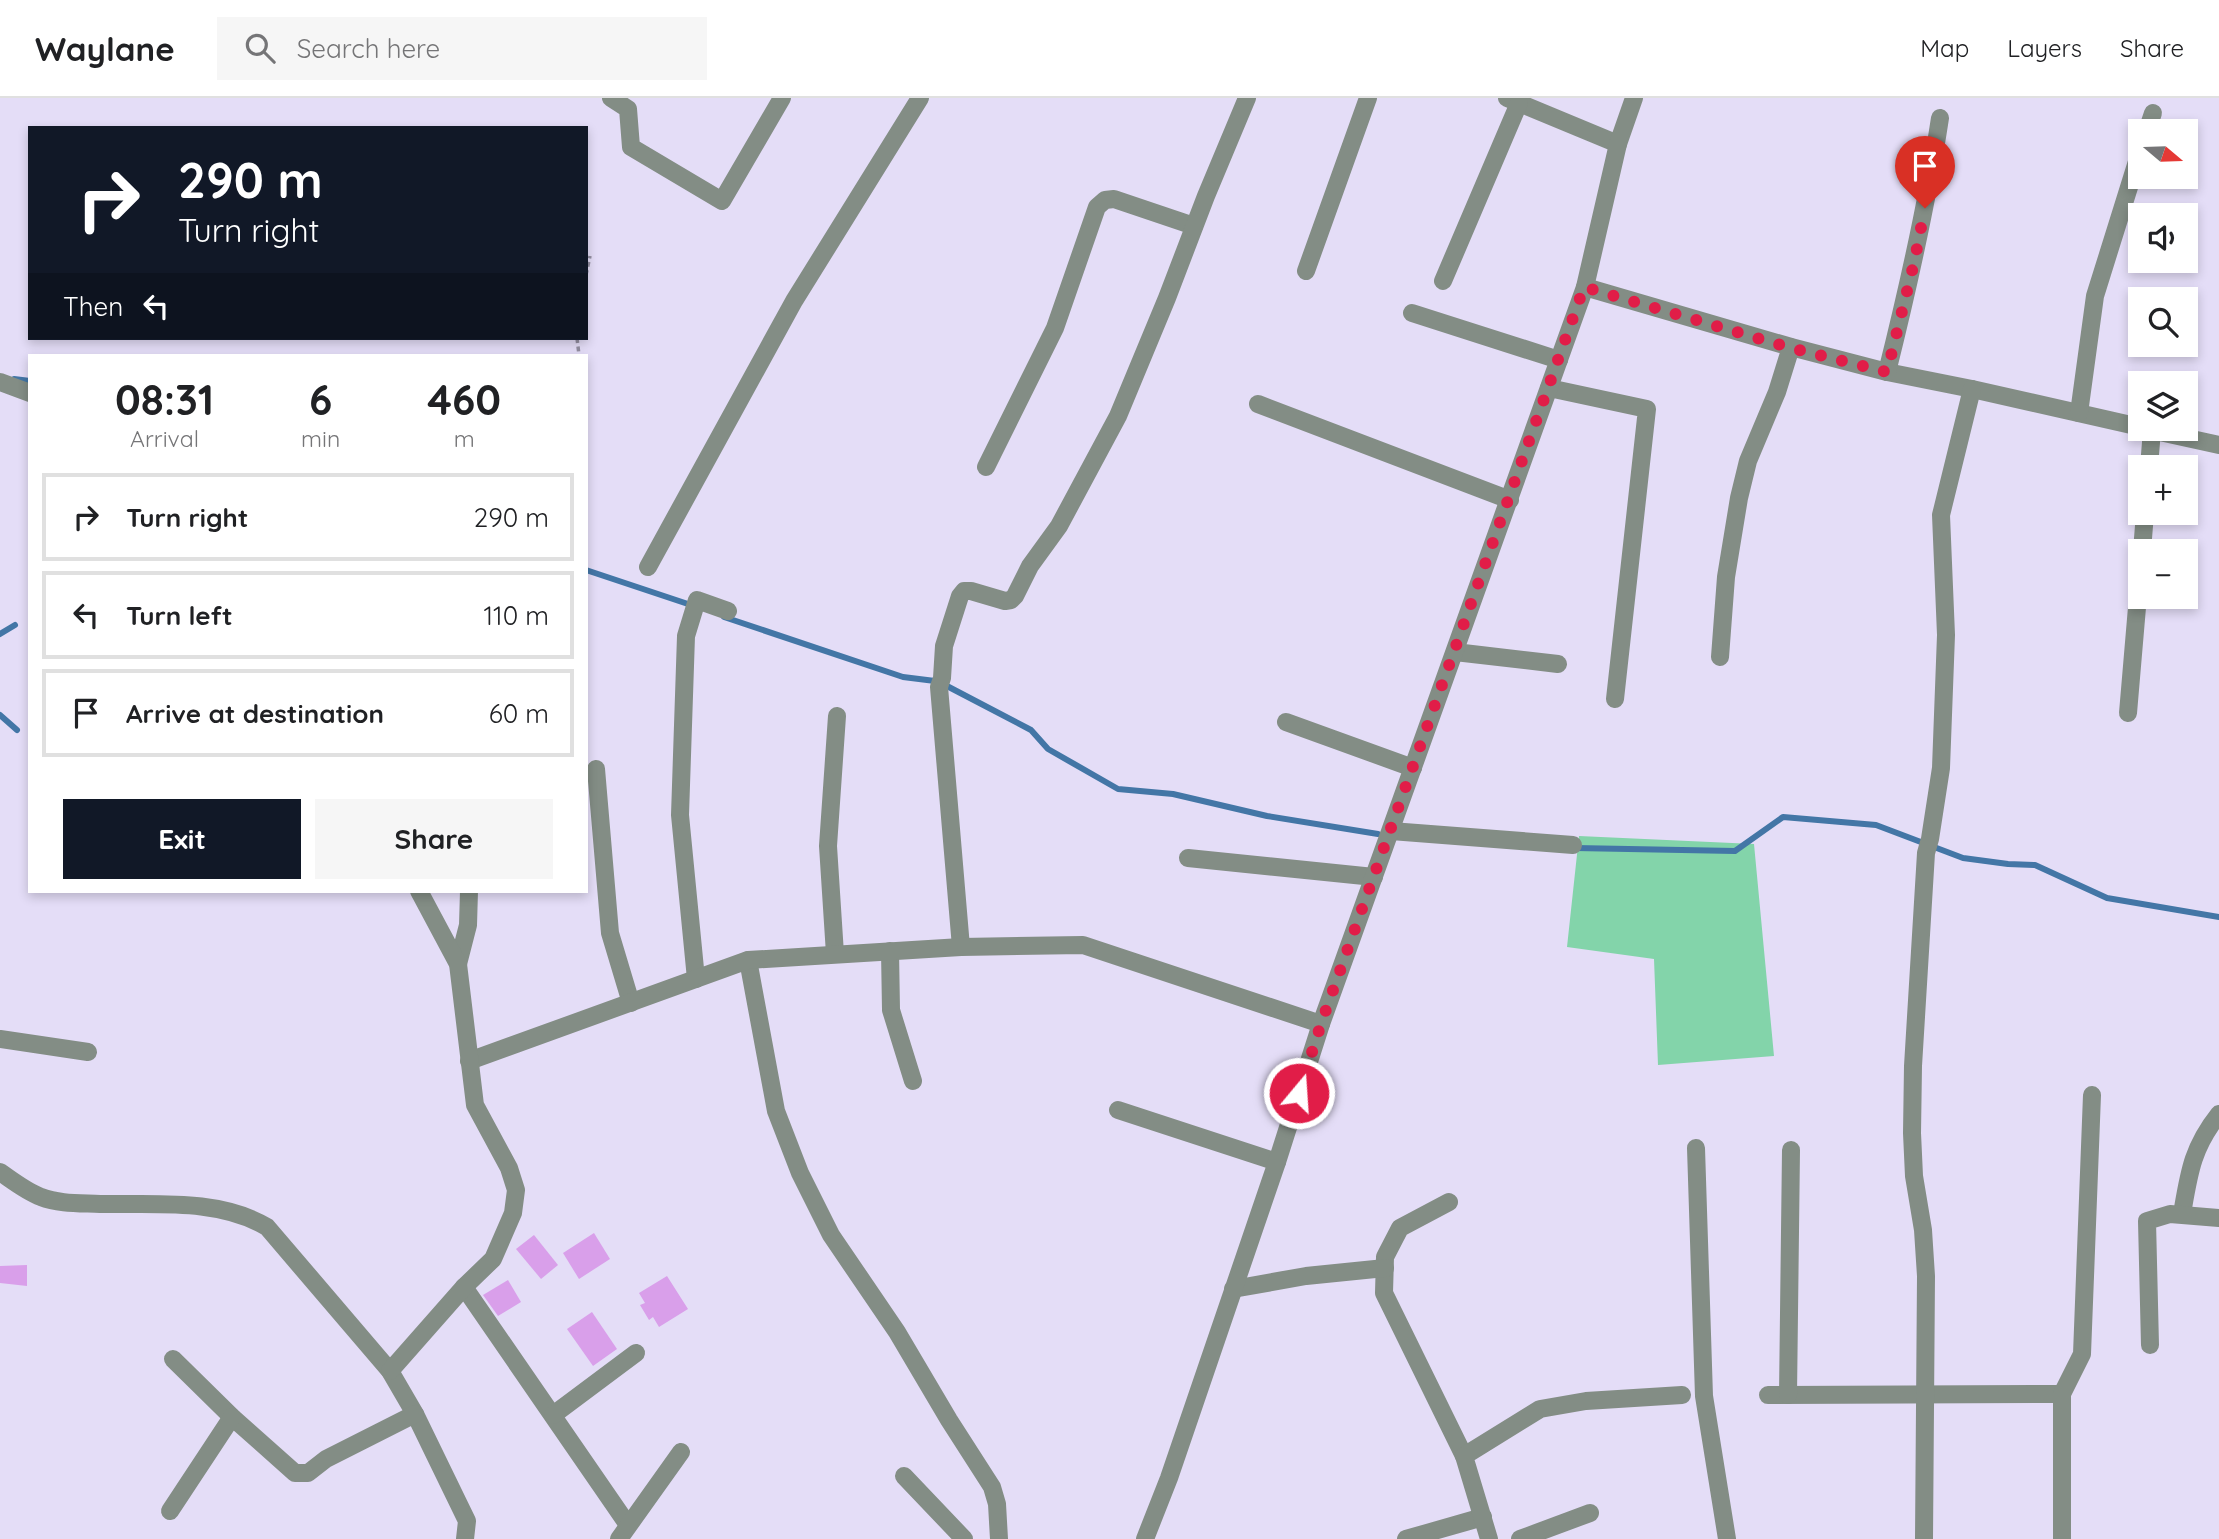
<!DOCTYPE html>
<meta charset="utf-8">
<style>
:root{--surface:#fff;--page:#f6f6f6;--text:#202124;--muted:#757577;--line:#e0e0e0;--accent:#111827}
body{margin:0;font-family:Quicksand,sans-serif;background:var(--page);color:var(--text);height:100vh;display:flex;flex-direction:column;font-size:26px;white-space:nowrap}
*{box-sizing:border-box;margin:0}
p{font-size:23px;color:var(--muted)}
.icon{flex:none;width:38px;height:38px;fill:none;stroke:currentColor;stroke-width:2;stroke-linecap:round;stroke-linejoin:round}
.map{position:relative;flex:1;overflow:hidden}
.details{position:absolute;left:28px;top:256px;width:560px;height:539px;display:flex;flex-direction:column;background:var(--surface);border-radius:0px;box-shadow:0 4px 10px #0003}
.details>*{flex:none}
.top-card{position:absolute;left:28px;top:28px;width:560px;height:214px;border-radius:0px;box-shadow:0 4px 10px #0003;background:#111827;color:#fff;overflow:hidden}
.needle{width:46px;rotate:109deg}
.fabs{position:absolute;left:2128px;top:21px;display:grid;gap:14px}
.fabs a{display:grid;place-items:center;width:70px;height:70px;border-radius:0px;background:var(--surface);box-shadow:0 4px 10px #0003;font-size:35px}
.pin{position:absolute;display:grid;place-items:center;width:60px;height:60px;color:#fff;margin:-72px -30px;border-radius:50% 50% 50% 0;rotate:-45deg;box-shadow:0 0 7px #0007}
.pin .icon{rotate:45deg}
.me{position:absolute;width:77px;margin:-38px;rotate:18deg;stroke-linejoin:round;filter:drop-shadow(0 0 5px #0008)}
.turn{display:flex;align-items:center;gap:24px;height:147px;padding:0 35px;font-size:32px}
.turn .icon{width:91px;height:91px;stroke-width:2.5}
.turn b{display:block;font-size:49px;line-height:60px}
.then{display:flex;align-items:center;height:66px;padding:0 35px;background:#0003;gap:14px;font-size:26px}
.eta{display:flex;justify-content:space-evenly;align-items:center;height:119px;text-align:center}
.eta b{font-size:42px;font-weight:700;line-height:49px}
.primary-button{display:flex;gap:14px;margin-top:auto;padding:14px 35px}
.primary-button a{flex:1;height:80px;border-radius:0px;background:var(--accent);color:#fff;font-size:28px;font-weight:700;line-height:80px;text-align:center}
.primary-button a+a{background:var(--page);color:var(--text)}
ul{padding:0;list-style:none}
li{display:flex;align-items:center;gap:21px;height:88px;margin:0 14px 10px;padding:0 21px;border:4px solid var(--line);border-radius:0px}
li div{flex:1}
li b{display:block;font-size:26px}
li em{font-style:normal}
header{display:flex;align-items:center;gap:42px;box-sizing:border-box;height:98px;padding:0 35px;background:var(--surface);border-bottom:2px solid var(--line)}
header strong{font-size:33px}
nav{display:flex;gap:38px;margin-inline-start:auto;font-size:24px}
.search{width:490px;height:63px;background:var(--page);display:flex;align-items:center;gap:18px;box-sizing:border-box;padding:0 24px;border-radius:0px;color:var(--muted);font-size:26px}
.map>svg:first-child{display:block}
</style>
<header>
<strong>Waylane</strong>
<div class="search"><svg class="icon" aria-label="search" viewBox="0 0 24 24"><circle cx="10" cy="10" r="6"/><path d="M15 15l6 6"/></svg>Search here</div>
<nav><a>Map</a><a>Layers</a><a>Share</a></nav>
</header>
<div class="map">
<svg width="2219" height="1441" viewBox="0 0 2219 1441">
<rect width="100%" height="100%" fill="#e4ddf7"/>
<path fill="#83d4aa" d="M1579,738L1754,746L1774,958L1658,967L1654,861L1567,849Z"/>
<g fill="none" stroke-linecap="round" stroke-linejoin="round">
<g stroke="#4376a6" stroke-width="6">
<path d="M14,281L30,283"/>
<path d="M586,472L694,508"/>
<path d="M724,519L903,579L935,583L945,587L1031,632L1048,651L1118,691L1173,696L1267,718L1378,736"/>
<path d="M0,536L15,527"/>
<path d="M0,617L17,632"/>
<path d="M1575,750L1735,753L1783,719L1876,727L1963,760L2008,766L2035,767L2107,800L2219,819"/>
</g>
</g>
<g fill="#d99fea">
<path d="M594,1135L610,1161L579,1181L563,1155Z"/>
<path d="M534,1137L558,1167L541,1181L516,1151Z"/>
<path d="M27,1167V1188L0,1185V1168Z"/>
<path d="M667,1178L688,1211L659,1229L653,1219L649,1222L640,1207L645,1205L639,1195Z"/>
<path d="M508,1182L521,1204L498,1218L483,1197Z"/>
<path d="M592,1214L617,1251L593,1268L567,1231Z"/>
</g>
<g fill="none" stroke-linecap="round" stroke-linejoin="round">
<g stroke="#938ea1" stroke-width="3.5" stroke-dasharray="5 3.5" stroke-linecap="butt">
<path d="M586,177L590,158"/>
<path d="M577,240L579,257"/>
</g>
<g stroke="#838d85" stroke-width="18">
<path d="M611,0L628,11L631,49L722,103L782,0"/>
<path d="M1507,0L1618,46"/>
<path d="M2147,33L2153,15"/>
<path d="M1306,173L1368,0"/>
<path d="M1443,183L1519,5"/>
<path d="M1585,189L1791,249L1887,274L1972,291L2140,329"/>
<path d="M1412,215L1559,262"/>
<path d="M1887,274C1908,190 1927,106 1940,20"/>
<path d="M0,284L30,295"/>
<path d="M1549,290L1647,311L1615,601"/>
<path d="M1258,306L1510,402"/>
<path d="M2079,315L2095,198L2140,54"/>
<path d="M2146,331L2219,347"/>
<path d="M986,369L1055,230L1097,109L1105,102L1114,101L1194,128"/>
<path d="M2149,369L2152,332"/>
<path d="M2142,453L2145,415"/>
<path d="M648,469L794,203L920,0"/>
<path d="M1455,554L1558,566"/>
<path d="M1720,559L1726,479L1739,400L1748,363L1777,294L1791,249"/>
<path d="M2128,615L2140,474"/>
<path d="M1286,624L1413,670"/>
<path d="M596,671L610,835L631,905"/>
<path d="M1391,733L1573,747"/>
<path d="M1188,760L1374,779"/>
<path d="M961,849L939,589L942,580L944,548L960,498L964,493H971L1005,503L1011,502L1015,498L1030,468L1059,428L1118,318L1167,200L1206,98L1247,0"/>
<path d="M890,853L891,912L913,983"/>
<path d="M835,856L828,748L837,618"/>
<path d="M748,862L776,1013L800,1075L831,1137L897,1234L949,1322L992,1389L997,1406L999,1441"/>
<path d="M458,866L468,827L469,793"/>
<path d="M696,881L680,717L686,538L697,502L728,513"/>
<path d="M0,941L88,954"/>
<path d="M469,963L748,862L961,849L1083,847L1321,926"/>
<path d="M1118,1012L1277,1064"/>
<path d="M1696,1050L1704,1298L1727,1441"/>
<path d="M0,1074C13,1083 27,1094 41,1099C59,1106 80,1105 100,1106C154,1107 219,1100 267,1129L390,1273L415,1316L467,1423L465,1441"/>
<path d="M1449,1104L1400,1130L1385,1159L1384,1195L1464,1358"/>
<path d="M2182,1116C2189,1075 2192,1050 2219,1016"/>
<path d="M464,1189L628,1427"/>
<path d="M1233,1191L1306,1178L1385,1170"/>
<path d="M2150,1247L2147,1123L2170,1116L2219,1120"/>
<path d="M173,1261L232,1319L295,1375H308L326,1361L415,1316"/>
<path d="M390,1273L464,1189L493,1161L513,1115L516,1092L509,1070L475,1007L458,866L419,793"/>
<path d="M1768,1297L2062,1296"/>
<path d="M1788,1297L1791,1052"/>
<path d="M553,1317L636,1255"/>
<path d="M904,1378L964,1441"/>
<path d="M170,1413L232,1319"/>
<path d="M619,1441L681,1354"/>
<path d="M1145,1441L1169,1380L1277,1064L1321,926L1585,189L1618,46L1634,0"/>
<path d="M1406,1441L1483,1419"/>
<path d="M1489,1441L1464,1358L1540,1311L1586,1303L1682,1297"/>
<path d="M1520,1441L1590,1415"/>
<path d="M1924,1441L1926,1178L1923,1132L1914,1078L1912,1035L1913,968L1926,755L1930,741L1941,670L1946,537L1941,417L1972,291"/>
<path d="M2062,1441V1296L2082,1256L2092,997"/>
</g>
</g>
<g fill="none" stroke-linecap="round" stroke-linejoin="round">
<path stroke="#e11d48" stroke-width="12" stroke-dasharray="0 21.6" d="M1299,995L1321,926L1584,189L1791,250L1887,274L1914,165L1925,110"/>
</g>
</svg>
<div class="fabs">
<a><svg class="needle" viewBox="-14 -14 28 28"><path d="M0-13l5 13h-10z" fill="#e53935"/><path d="M0 13l5-13h-10z" fill="#757577"/></svg></a>
<a><svg class="icon" aria-label="sound" viewBox="0 0 24 24"><path d="M4 9h4l5-4v14l-5-4H4zM17 9q2 3 0 6"/></svg></a>
<a><svg class="icon" aria-label="search" viewBox="0 0 24 24"><circle cx="10" cy="10" r="6"/><path d="M15 15l6 6"/></svg></a>
<a><svg class="icon" aria-label="layers" viewBox="0 0 24 24"><path d="M12 4l9 5-9 5-9-5zM3 14l9 5 9-5"/></svg></a>
<a>+</a>
<a>−</a>
</div>
<div class="pin" style="left:1925px;top:110px;background:#d93025"><svg class="icon" aria-label="arrive" viewBox="0 0 24 24"><path d="M6 21V4h12l-3 4 3 4H6"/></svg></div>
<svg class="me" style="left:1299px;top:995px" viewBox="-20 -20 40 40"><circle r="17" fill="#e11d48" stroke="#fff" stroke-width="3"/><path d="M0-11L8 9 0 5-8 9z" fill="#fff"/></svg>
<div class="top-card">
<div class="turn"><svg class="icon" aria-label="right" viewBox="0 0 24 24"><path d="M7 20v-9h11M14 6l5 5-5 5"/></svg><div><b>290 m</b>Turn right</div></div>
<div class="then">Then<svg class="icon" aria-label="left" viewBox="0 0 24 24"><path d="M17 20v-9H6M10 6l-5 5 5 5"/></svg></div>
</div>
<section class="details">
<div class="eta">
<div><b>08:31</b><p>Arrival</p></div>
<div><b>6</b><p>min</p></div>
<div><b>460</b><p>m</p></div>
</div>
<ul>
<li><svg class="icon" aria-label="right" viewBox="0 0 24 24"><path d="M7 20v-9h11M14 6l5 5-5 5"/></svg><div><b>Turn right</b></div><em>290 m</em></li>
<li><svg class="icon" aria-label="left" viewBox="0 0 24 24"><path d="M17 20v-9H6M10 6l-5 5 5 5"/></svg><div><b>Turn left</b></div><em>110 m</em></li>
<li><svg class="icon" aria-label="arrive" viewBox="0 0 24 24"><path d="M6 21V4h12l-3 4 3 4H6"/></svg><div><b>Arrive at destination</b></div><em>60 m</em></li>
</ul>
<div class="primary-button"><a>Exit</a><a>Share</a></div>
</section>
</div>
